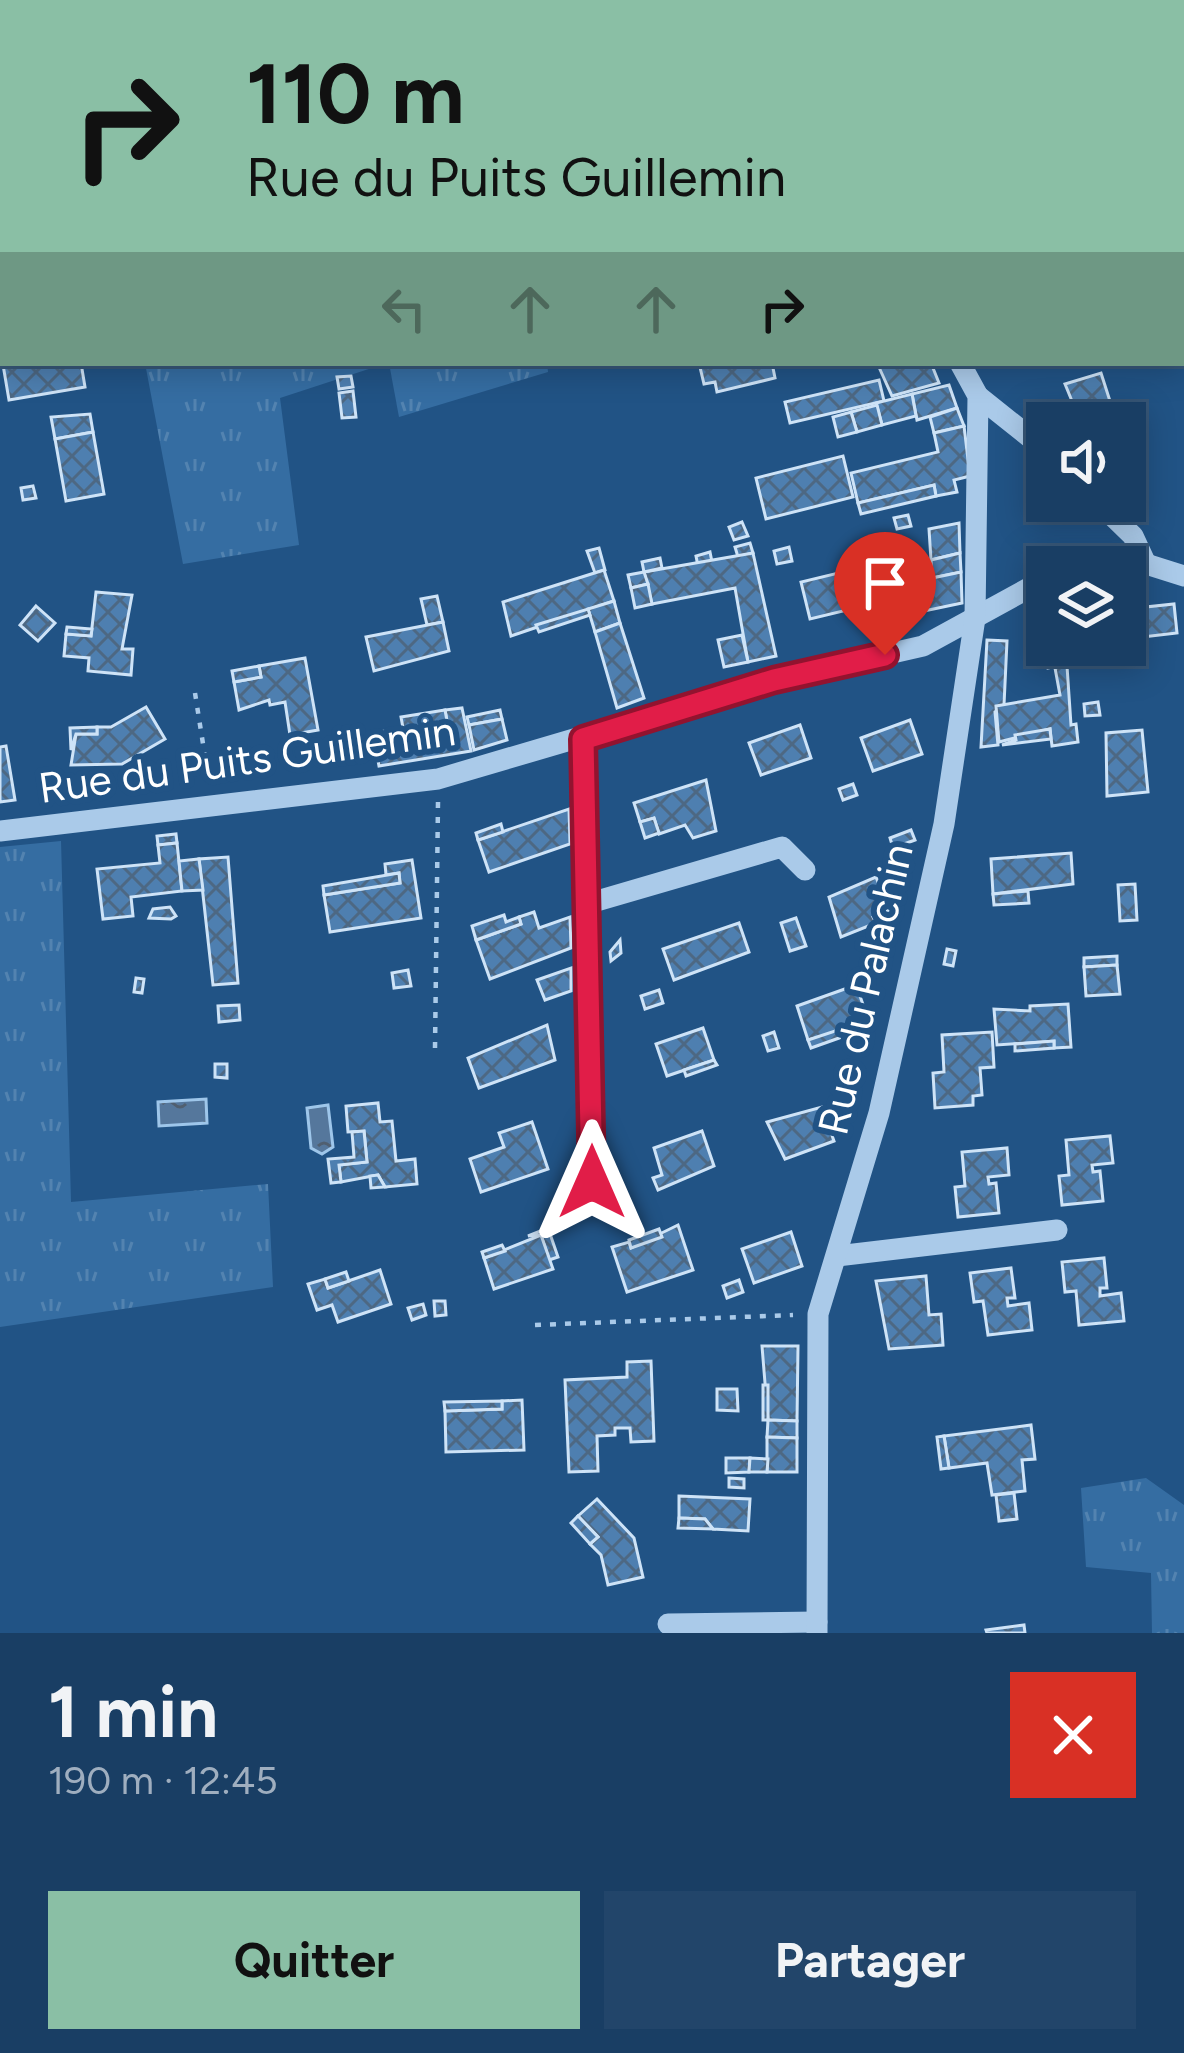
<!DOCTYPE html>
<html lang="fr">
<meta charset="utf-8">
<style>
:root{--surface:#193e64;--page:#22456a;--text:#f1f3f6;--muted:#9faebf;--line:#375778;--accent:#8abfa5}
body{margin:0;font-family:Figtree,sans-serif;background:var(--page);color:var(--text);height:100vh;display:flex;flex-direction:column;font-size:45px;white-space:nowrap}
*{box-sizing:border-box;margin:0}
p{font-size:39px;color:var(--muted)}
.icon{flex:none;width:66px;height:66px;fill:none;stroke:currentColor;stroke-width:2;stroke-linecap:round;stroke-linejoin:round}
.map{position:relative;height:1633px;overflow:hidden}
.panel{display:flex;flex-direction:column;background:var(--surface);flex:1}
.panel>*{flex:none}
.banner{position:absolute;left:0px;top:0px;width:1185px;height:366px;box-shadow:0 6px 30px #0003,0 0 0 3px var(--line);background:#8abfa5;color:#111;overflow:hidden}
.fabs{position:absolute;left:1026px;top:402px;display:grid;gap:24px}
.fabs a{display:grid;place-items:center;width:120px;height:120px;border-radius:0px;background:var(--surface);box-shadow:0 6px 30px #0003,0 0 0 3px var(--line);font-size:60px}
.pin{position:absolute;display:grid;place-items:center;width:102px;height:102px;color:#fff;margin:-123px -51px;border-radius:50% 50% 50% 0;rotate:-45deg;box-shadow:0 0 12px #0007}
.pin .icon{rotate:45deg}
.me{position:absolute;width:132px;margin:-66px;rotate:0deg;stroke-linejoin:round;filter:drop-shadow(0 0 9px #0008)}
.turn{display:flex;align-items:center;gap:42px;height:252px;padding:0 48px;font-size:54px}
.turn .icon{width:156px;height:156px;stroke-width:2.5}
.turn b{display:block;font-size:84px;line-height:102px}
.lanes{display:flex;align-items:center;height:114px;padding:0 48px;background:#0003;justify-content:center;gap:60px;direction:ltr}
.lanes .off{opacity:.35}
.round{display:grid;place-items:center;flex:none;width:126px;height:126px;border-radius:0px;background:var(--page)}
.overview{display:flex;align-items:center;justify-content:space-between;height:204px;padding:0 48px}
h1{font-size:72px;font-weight:700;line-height:90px}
.button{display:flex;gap:24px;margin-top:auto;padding:24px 48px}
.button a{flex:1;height:138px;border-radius:0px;background:var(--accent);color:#111;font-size:48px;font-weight:700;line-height:138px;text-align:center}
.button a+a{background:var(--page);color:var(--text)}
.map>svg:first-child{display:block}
</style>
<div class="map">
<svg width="1184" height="1633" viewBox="0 0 1184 1633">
<defs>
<pattern id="grass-tufts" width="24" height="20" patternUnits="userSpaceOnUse" patternTransform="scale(3)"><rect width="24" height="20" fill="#356da2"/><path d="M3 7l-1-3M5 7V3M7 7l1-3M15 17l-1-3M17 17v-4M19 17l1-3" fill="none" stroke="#5383b0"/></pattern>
<pattern id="water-ripples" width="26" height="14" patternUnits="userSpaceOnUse" patternTransform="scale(3)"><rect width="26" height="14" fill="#55779c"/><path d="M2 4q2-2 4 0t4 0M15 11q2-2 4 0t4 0" fill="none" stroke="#505f70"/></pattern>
<pattern id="building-cross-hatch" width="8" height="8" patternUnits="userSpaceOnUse" patternTransform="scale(3)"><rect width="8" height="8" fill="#4e7fb0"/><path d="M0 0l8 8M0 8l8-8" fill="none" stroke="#4d6883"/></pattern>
</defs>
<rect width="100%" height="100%" fill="#215385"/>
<g fill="url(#grass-tufts)">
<path d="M83,0H614V3H84Z"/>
<path d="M145,363H387L280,398L299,545L183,564Z"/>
<path d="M389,363H547L548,372L399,417Z"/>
<path d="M61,841L71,1202L268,1184L273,1287L0,1327V847Z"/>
<path d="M1146,1478L1184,1505V1633H1152L1151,1573L1086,1567L1081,1488Z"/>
</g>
<g fill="url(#water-ripples)" stroke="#9ec6ea" stroke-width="3">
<path d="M206,1099L207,1123L159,1126L158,1102Z"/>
<path d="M328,1105L333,1147L322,1154L311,1148L307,1108Z"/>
</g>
<g fill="url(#building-cross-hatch)" stroke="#cee3f7" stroke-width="3">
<path d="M3,33V109L0,110V34Z"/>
<path d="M3,267V363H81L85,387L9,400L0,347Z"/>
<path d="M1184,274V343H1182V275Z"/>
<path d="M699,363H772L775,378L717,392L715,382L704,384Z"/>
<path d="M931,363L939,383L892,396L878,365Z"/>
<path d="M1101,373L1117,423H1081L1065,384Z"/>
<path d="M351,376L353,387L339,389L337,377Z"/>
<path d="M879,380L884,401L790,423L785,402Z"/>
<path d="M949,385L957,408L917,420L912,394Z"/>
<path d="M353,391L356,417L342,418L339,393Z"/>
<path d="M912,394L916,416L882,425L876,403Z"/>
<path d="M877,405L882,425L857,432L851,412Z"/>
<path d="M957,408L964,426L934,433L930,417Z"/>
<path d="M851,412L857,432L838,437L833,417Z"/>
<path d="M90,414L93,432L55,439L51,417Z"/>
<path d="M964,426L970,476L954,480L957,492L936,496L934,485L858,503L851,473L938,452L934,433Z"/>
<path d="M93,432L104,494L66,501L55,439Z"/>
<path d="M843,456L853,497L766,519L756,478Z"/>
<path d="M934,485L936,496L861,514L858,503Z"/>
<path d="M33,486L36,498L23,500L21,488Z"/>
<path d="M908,515L911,526L897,529L894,518Z"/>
<path d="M742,522L748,536L734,540L729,527Z"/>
<path d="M959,523L960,553L931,560L929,529Z"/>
<path d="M750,543L753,553L738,557L735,547Z"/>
<path d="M789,547L792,561L777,564L774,551Z"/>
<path d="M599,548L605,570L595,573L587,551Z"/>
<path d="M710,552L712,562L698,566L696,556Z"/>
<path d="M753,553L776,656L748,662L735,588L652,604L644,572Z"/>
<path d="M960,553L961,572L932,578L931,560Z"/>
<path d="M660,558L662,568L644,572L642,562Z"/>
<path d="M855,569L864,606L810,619L801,582Z"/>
<path d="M604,570L614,601L511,636L503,602Z"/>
<path d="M644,572L648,584L631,588L628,575Z"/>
<path d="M961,572L962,603L886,619L880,589Z"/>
<path d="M1132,575L1136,608L1174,604L1177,633L1125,639V576Z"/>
<path d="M648,584L652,604L635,608L631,588Z"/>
<path d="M96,592L132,595L122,649H133L131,675L88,671L89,658L64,656L66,634L91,636Z"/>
<path d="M437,596L443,622L427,625L421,599Z"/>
<path d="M614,601L620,623L595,632L588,609Z"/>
<path d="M36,606L55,623L38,641L20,625Z"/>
<path d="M588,609L590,615L539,632L536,625Z"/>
<path d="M1047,620V645H1064L1067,664L1048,668L1040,622Z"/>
<path d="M443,622L449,651L374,671L366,637Z"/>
<path d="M620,623L644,698L617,708L595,632Z"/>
<path d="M67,627L92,629L91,636L66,634Z"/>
<path d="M742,635L748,662L724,667L718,640Z"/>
<path d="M987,640L1007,641L1004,705L995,712L998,745L981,747Z"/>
<path d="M305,658L318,730L290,735L285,702L270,705L269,700L239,710L234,682L261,677L259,666Z"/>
<path d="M259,666L261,677L234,682L232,671Z"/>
<path d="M1067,666L1071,725L1076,724L1078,742L1052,746L1050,729L999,742L996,706L1060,695L1055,668Z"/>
<path d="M1098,702L1100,715L1085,716L1084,704Z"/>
<path d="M146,707L165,739L122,764L71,765L76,734H97V727H111Z"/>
<path d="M462,708L471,751L379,766L373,733L447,721L445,710Z"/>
<path d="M445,710L447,721L403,728L401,717Z"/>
<path d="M500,710L502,719L469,725L467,717Z"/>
<path d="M502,719L507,740L474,750L469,725Z"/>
<path d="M910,720L922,754L873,771L861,738Z"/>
<path d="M800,725L811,758L761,775L749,743Z"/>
<path d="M97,727V734H76L71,750L70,728Z"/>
<path d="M1050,729L1051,739L1002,745L1016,740L1015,735Z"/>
<path d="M1142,730L1148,792L1107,796L1106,733Z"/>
<path d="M6,746L15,800L0,802V747Z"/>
<path d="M706,780L716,831L693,838L685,825L659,834L654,818L640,822L634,803Z"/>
<path d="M853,784L857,795L843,800L839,789Z"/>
<path d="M569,809L570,844L489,872L478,840Z"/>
<path d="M654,818L659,833L645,838L640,822Z"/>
<path d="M501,824L503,832L478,840L476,833Z"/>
<path d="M911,830L915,840L893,848L890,838Z"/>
<path d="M176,834L177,843L158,845L157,836Z"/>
<path d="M177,843L182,891L131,897L133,916L103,919L97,869L160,863L158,845Z"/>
<path d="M1071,853L1073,884L993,894L991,859Z"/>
<path d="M228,857L238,983L213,985L199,859Z"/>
<path d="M199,859L203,890L182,891L179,861Z"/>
<path d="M412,860L421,918L330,932L324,895L400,883L399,873L386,875L385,864Z"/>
<path d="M399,873L400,883L324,895L323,886Z"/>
<path d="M876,877L889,910L873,917L876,923L841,937L829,897Z"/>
<path d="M1135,884L1137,920L1120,921L1118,885Z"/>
<path d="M1028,891L1029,903L994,905L993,894Z"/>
<path d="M170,907L176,916L171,919L149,918L153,909Z"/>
<path d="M534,912L539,928L570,917L571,948L490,979L476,940L521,924L519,917Z"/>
<path d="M504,915L506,922L519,917L521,924L476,940L472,926Z"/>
<path d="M796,918L806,946L790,951L781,923Z"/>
<path d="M739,923L749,952L674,980L663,949Z"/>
<path d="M620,940L621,953L611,961L610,952Z"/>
<path d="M947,949L956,951L953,966L944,964Z"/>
<path d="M1117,956V965L1084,967V958Z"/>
<path d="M1117,965L1120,994L1086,996L1084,967Z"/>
<path d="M571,968V991L545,1000L537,980Z"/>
<path d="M408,970L411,986L394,988L392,973Z"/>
<path d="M136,978L144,979L142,993L134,992Z"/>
<path d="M856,985L870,1024L808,1040L797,1006Z"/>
<path d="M659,990L663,1003L645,1009L641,996Z"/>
<path d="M1068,1004L1071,1047L1054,1048V1041L997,1045L994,1009L1030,1011V1006Z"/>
<path d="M239,1005L240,1020L219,1022L218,1006Z"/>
<path d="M547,1025L555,1060L479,1088L468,1058Z"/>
<path d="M853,1025L856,1032L811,1048L808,1040Z"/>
<path d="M703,1028L714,1060L667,1076L656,1044Z"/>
<path d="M774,1032L779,1048L768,1051L763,1036Z"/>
<path d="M992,1032L994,1067L980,1068L982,1095L973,1096V1105L935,1108L933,1073L944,1072L942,1035Z"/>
<path d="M1054,1041V1048L1015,1051V1044Z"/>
<path d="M714,1060L717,1065L686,1076L684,1070Z"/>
<path d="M215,1064H227V1078L215,1077Z"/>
<path d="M378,1103L380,1122L392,1121L396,1161L415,1159L417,1184L385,1187L378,1175L341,1182L339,1165L367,1162L364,1131L348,1132L346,1106Z"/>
<path d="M822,1107L834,1141L785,1159L767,1122Z"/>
<path d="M532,1122L548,1169L481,1192L470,1159L504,1147L499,1133Z"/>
<path d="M364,1131L367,1162L339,1165L341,1182L331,1183L328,1159L354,1157L352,1132Z"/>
<path d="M702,1131L714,1166L658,1190L653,1178L662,1175L654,1148Z"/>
<path d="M1110,1136L1113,1163L1092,1165L1093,1172L1100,1171L1103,1201L1062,1205L1059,1176L1069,1175L1066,1140Z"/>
<path d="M1007,1148L1009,1175L988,1177L989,1184L996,1183L999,1213L958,1217L955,1187L965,1186L962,1152Z"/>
<path d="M378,1175L385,1187L371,1188L370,1176Z"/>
<path d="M678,1225L693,1270L627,1292L612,1247L629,1242L631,1248Z"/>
<path d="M548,1228L558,1257L549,1260L541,1235L528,1236Z"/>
<path d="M659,1229L662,1237L631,1248L629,1240Z"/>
<path d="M791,1232L802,1266L754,1283L742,1249Z"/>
<path d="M541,1235L553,1269L494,1289L484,1258Z"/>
<path d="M502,1245L505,1251L484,1258L482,1252Z"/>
<path d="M1104,1258L1107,1288H1100V1296L1121,1293L1124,1321L1079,1325L1076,1291L1065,1292L1062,1262Z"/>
<path d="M1011,1268L1015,1298H1007L1008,1306L1029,1303L1032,1330L988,1335L983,1301L974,1302L970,1273Z"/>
<path d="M380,1270L391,1304L338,1322L332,1305L317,1310L308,1284L325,1279L328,1288Z"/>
<path d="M346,1272L349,1281L328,1288L325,1279Z"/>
<path d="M926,1276L929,1315L941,1314L943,1345L889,1349L876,1281Z"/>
<path d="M739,1280L743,1292L727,1298L723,1286Z"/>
<path d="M434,1301H445L446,1315L435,1316Z"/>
<path d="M423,1304L426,1315L412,1320L408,1308Z"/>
<path d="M762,1346H798L797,1421L768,1420Z"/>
<path d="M651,1361L654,1441L631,1442L630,1428H615V1435L597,1436L598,1471L569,1472L565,1380L627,1377V1362Z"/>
<rect x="763" y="1385" width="5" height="35"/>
<path d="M717,1389H737L738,1411L717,1410Z"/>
<path d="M522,1400L524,1450L446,1452L445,1411L502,1409V1401Z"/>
<path d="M502,1401V1409L445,1411L444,1402Z"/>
<path d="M768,1420L797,1421V1438L767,1437Z"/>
<path d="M1031,1425L1035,1459L1022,1460L1025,1491L992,1495L987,1463L949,1468L944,1436Z"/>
<path d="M944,1436L949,1468L941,1469L937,1437Z"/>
<path d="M767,1437L797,1438V1472H767Z"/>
<path d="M726,1458H750L749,1472L726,1473Z"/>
<path d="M750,1458L768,1459L767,1472H749Z"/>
<path d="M729,1478L744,1479V1488L729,1487Z"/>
<path d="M1014,1493L1017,1519L999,1521L996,1495Z"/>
<path d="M679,1496L750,1499L748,1531L713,1529L705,1519L679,1518Z"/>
<path d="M597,1499L634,1538L643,1577L608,1585L601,1555L590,1544L598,1537L578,1516Z"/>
<path d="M578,1516L598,1537L590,1544L571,1523Z"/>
<path d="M679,1518L705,1519L713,1529L678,1528Z"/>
<path d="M1024,1625L1025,1633H987L986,1630Z"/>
</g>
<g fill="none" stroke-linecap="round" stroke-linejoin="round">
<g stroke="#aacae9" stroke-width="4.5" stroke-dasharray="6 9" stroke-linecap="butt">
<path d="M195,693L209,782"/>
<path d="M435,1048L438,802"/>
<path d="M535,1325L793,1315"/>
</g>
<g stroke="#aacae9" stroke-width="21">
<path d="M822,0L823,3"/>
<path d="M978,396L1047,451"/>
<path d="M1097,501L1133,536L1146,564"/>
<path d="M1079,567L1146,564L1184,576"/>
<path d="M583,739L592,1182"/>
<path d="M0,831L438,779L774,680L923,646L1047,578"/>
<path d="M590,903L782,847L805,870"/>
<path d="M837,1256L1057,1230"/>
<path d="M668,1624L817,1622"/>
<path d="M817,1633L818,1314L879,1113L944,824L975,618L978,396L960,363"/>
</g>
</g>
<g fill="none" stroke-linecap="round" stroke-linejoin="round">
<g stroke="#92132f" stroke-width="30">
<path id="route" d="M592,1182L583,739L774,680L885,655"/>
</g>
<use href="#route" stroke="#e11d48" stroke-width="21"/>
</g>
<g text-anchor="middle" stroke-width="12" stroke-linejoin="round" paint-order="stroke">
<g font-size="42" fill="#fff" stroke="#215385">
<text transform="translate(247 759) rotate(-8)" y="15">Rue du Puits Guillemin</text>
<text transform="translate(865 989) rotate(-77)" y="15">Rue du Palachin</text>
</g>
</g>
</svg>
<div class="fabs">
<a><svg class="icon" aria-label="sound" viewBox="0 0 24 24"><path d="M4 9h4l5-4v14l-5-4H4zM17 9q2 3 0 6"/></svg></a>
<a><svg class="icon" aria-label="layers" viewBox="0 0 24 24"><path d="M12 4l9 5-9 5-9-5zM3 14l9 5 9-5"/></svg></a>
</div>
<div class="pin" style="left:885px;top:655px;background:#d93025"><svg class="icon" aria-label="arrive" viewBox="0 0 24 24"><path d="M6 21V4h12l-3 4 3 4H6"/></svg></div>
<svg class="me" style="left:592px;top:1182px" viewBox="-20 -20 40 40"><path d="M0-17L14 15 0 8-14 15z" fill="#e11d48" stroke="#fff" stroke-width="4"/></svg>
<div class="banner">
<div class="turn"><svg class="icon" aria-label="right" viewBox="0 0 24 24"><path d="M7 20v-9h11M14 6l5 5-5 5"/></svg><div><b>110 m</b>Rue du Puits Guillemin</div></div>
<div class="lanes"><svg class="icon off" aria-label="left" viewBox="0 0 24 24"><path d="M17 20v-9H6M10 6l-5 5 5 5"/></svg><svg class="icon off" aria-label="ahead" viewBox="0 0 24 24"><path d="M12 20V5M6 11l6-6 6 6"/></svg><svg class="icon off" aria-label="ahead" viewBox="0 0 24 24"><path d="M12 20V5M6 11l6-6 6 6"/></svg><svg class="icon" aria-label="right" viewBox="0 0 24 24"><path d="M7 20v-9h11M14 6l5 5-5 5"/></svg></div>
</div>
</div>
<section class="panel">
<div class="overview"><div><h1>1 min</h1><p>190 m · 12:45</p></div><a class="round" style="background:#d93025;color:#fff"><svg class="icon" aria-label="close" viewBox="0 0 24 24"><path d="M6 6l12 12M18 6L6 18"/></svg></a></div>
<div class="button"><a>Quitter</a><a>Partager</a></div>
</section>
